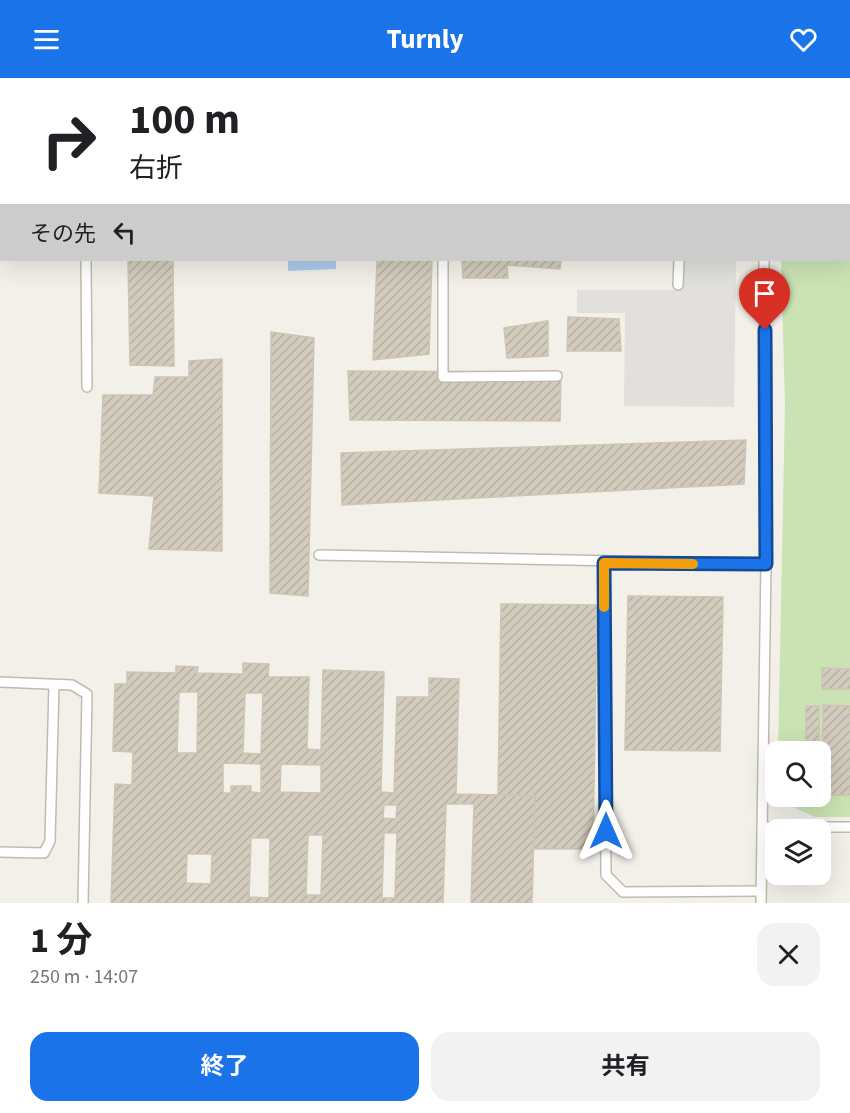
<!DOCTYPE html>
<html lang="ja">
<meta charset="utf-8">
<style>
:root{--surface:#fff;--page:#f2f2f2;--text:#202124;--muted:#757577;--accent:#1a73e8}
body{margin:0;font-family:"Source Sans 3","Noto Sans JP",sans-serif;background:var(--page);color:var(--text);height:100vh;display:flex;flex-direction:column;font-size:22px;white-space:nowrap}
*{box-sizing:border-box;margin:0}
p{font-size:20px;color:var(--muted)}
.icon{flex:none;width:33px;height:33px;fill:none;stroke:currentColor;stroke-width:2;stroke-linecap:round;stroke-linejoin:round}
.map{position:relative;height:825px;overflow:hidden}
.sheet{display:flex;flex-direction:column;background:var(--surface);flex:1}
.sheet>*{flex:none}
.top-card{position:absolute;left:0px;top:0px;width:850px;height:183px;box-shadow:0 6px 24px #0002;background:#fff;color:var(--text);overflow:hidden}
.buttons{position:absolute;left:765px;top:663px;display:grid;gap:12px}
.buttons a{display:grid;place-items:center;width:66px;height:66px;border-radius:12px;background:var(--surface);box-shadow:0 6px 24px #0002;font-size:30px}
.pin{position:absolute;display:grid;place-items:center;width:51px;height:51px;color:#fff;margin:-62px -26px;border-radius:50% 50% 50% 0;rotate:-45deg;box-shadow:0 0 6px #0007}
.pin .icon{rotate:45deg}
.me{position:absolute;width:66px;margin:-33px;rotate:0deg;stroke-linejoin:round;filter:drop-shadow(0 0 4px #0008)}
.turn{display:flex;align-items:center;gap:21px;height:126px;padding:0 30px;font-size:27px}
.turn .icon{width:78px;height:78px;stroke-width:2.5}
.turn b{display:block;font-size:42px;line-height:51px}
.then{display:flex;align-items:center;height:57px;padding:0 30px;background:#0003;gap:12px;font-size:22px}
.round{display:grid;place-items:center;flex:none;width:63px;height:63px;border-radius:18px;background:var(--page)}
.summary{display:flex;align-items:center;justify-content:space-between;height:102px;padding:0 30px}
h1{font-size:36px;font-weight:700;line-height:45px}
.primary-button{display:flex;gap:12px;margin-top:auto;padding:12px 30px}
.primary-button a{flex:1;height:69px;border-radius:18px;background:var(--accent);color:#fff;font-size:24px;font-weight:700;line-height:69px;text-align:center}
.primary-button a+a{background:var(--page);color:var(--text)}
header{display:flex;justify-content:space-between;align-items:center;height:78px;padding:0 30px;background:var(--accent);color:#fff;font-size:27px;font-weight:700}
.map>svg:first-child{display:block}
</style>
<header><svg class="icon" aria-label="menu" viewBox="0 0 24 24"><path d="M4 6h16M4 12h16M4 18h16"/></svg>Turnly<svg class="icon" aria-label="heart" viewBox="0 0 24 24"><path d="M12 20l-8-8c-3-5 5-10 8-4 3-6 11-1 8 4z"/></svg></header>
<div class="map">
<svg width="850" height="825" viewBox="0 0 850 825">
<defs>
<pattern id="forest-crowns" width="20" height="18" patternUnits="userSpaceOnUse" patternTransform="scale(1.5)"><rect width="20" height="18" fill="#cbe3b4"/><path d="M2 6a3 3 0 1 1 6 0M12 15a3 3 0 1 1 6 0" fill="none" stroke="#b0c49b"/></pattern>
<pattern id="building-hatch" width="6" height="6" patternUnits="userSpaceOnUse" patternTransform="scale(1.5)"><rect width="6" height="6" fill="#d3ccbe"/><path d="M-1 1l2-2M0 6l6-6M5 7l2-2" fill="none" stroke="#b6b0a4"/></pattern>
</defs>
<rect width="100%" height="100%" fill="#f2f0e8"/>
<path fill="url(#forest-crowns)" d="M0,0H232V1L2,2L1,114Z"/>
<path fill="#cbe3b4" d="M776,0H850V739H815L777,722V719L820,718V674L778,673L785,327L781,182H849V2Z"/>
<path fill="#e1e0dc" d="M676,182H736L734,329L624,328L625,235H577V212H675Z"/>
<path fill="#aacbea" d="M288,182H336V191L288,193Z"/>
<g fill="url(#building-hatch)" stroke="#cdc5b2" stroke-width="1.5" fill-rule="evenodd">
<path d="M297,0H353L297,2Z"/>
<path d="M384,0H436L384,2Z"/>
<rect x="455" y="0" width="56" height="2"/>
<path d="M128,182H173L174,288L130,287Z"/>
<path d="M377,182H432L429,276L373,282Z"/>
<path d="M462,182H561L560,191L507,187L508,200H463Z"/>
<path d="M568,239L619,241L621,273H567Z"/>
<path d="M548,243V278L507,280L504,250Z"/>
<path d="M271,254L314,260L308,518L270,515Z"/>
<path d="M222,281V473L149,471L154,418L99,415L103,317H153L155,299H189V283Z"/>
<path d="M348,293L561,294L560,343L350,342Z"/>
<path d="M746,362L744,406L342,427L341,375Z"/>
<path d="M628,518L723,519L720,673L625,672Z"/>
<path d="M501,526L597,527L593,771H534L535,718L498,717Z"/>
<path d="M243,585L269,586L268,599H309L307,671L321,672L323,592L384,594L381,714L394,715L397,619H429V600L459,601L456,716L535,718L532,825H471L474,726H446L443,825H111L115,706L132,707L133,674L113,673L115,606H127V594L176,595V588L198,589L197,595L243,596ZM179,614H198L197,675H177ZM245,615H263L261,676L243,675ZM223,685L261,686V715L251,714V708H231V715H223ZM281,686L321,687V715L280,714ZM384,727H397L396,741L383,740ZM384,755H397L395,820H382ZM308,757H323L321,817H306ZM251,760H270L269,820L249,819ZM187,776H212L211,806L186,805Z"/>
<path d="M822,590L850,591V611H822Z"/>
<path d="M823,627L850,628V717H822Z"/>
<rect x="806" y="628" width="13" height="46"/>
</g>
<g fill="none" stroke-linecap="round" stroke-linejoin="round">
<g stroke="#c0bbae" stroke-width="12">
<g id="service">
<path d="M443,0V2"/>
<path d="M763,0V2"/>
<path d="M681,2V0"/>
<path d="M0,140H2"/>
<path d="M86,182L87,309"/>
<path d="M443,182V299L557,298"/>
<path d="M678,207L679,182"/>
<path d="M319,477L766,486"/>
<path d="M604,485L606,797L623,814L760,813"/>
<path d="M0,604L72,607L87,616L83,825"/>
<path d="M762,749H850"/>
<path d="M0,774L44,775L50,763L54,607"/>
<path d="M761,825L766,486L764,182"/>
</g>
</g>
<use href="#service" stroke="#fff" stroke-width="9"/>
</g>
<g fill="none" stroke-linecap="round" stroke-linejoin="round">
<g stroke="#114b97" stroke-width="15">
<path id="route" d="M606,753L604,485L766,486L765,252"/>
</g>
<use href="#route" stroke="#1a73e8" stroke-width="10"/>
<path stroke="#f59e0b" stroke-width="10" d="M604,529V485L693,486"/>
</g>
</svg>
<div class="buttons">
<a><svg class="icon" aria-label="search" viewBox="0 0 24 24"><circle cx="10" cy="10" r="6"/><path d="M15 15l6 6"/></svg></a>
<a><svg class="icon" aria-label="layers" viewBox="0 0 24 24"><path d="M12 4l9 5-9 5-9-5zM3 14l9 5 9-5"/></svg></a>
</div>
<div class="pin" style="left:765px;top:252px;background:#d93025"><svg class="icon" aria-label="arrive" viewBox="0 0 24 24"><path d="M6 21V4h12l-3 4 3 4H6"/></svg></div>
<svg class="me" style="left:606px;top:753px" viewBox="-20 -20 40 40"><path d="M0-17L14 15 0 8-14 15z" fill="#1a73e8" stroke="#fff" stroke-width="4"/></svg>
<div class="top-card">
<div class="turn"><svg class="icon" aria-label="right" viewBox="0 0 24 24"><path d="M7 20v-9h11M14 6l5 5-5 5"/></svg><div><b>100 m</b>右折</div></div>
<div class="then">その先<svg class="icon" aria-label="left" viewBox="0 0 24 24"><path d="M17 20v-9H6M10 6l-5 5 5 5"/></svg></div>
</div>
</div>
<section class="sheet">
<div class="summary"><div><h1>1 分</h1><p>250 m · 14:07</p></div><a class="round"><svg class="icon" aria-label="close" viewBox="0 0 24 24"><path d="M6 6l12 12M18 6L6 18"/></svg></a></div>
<div class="primary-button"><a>終了</a><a>共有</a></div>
</section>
